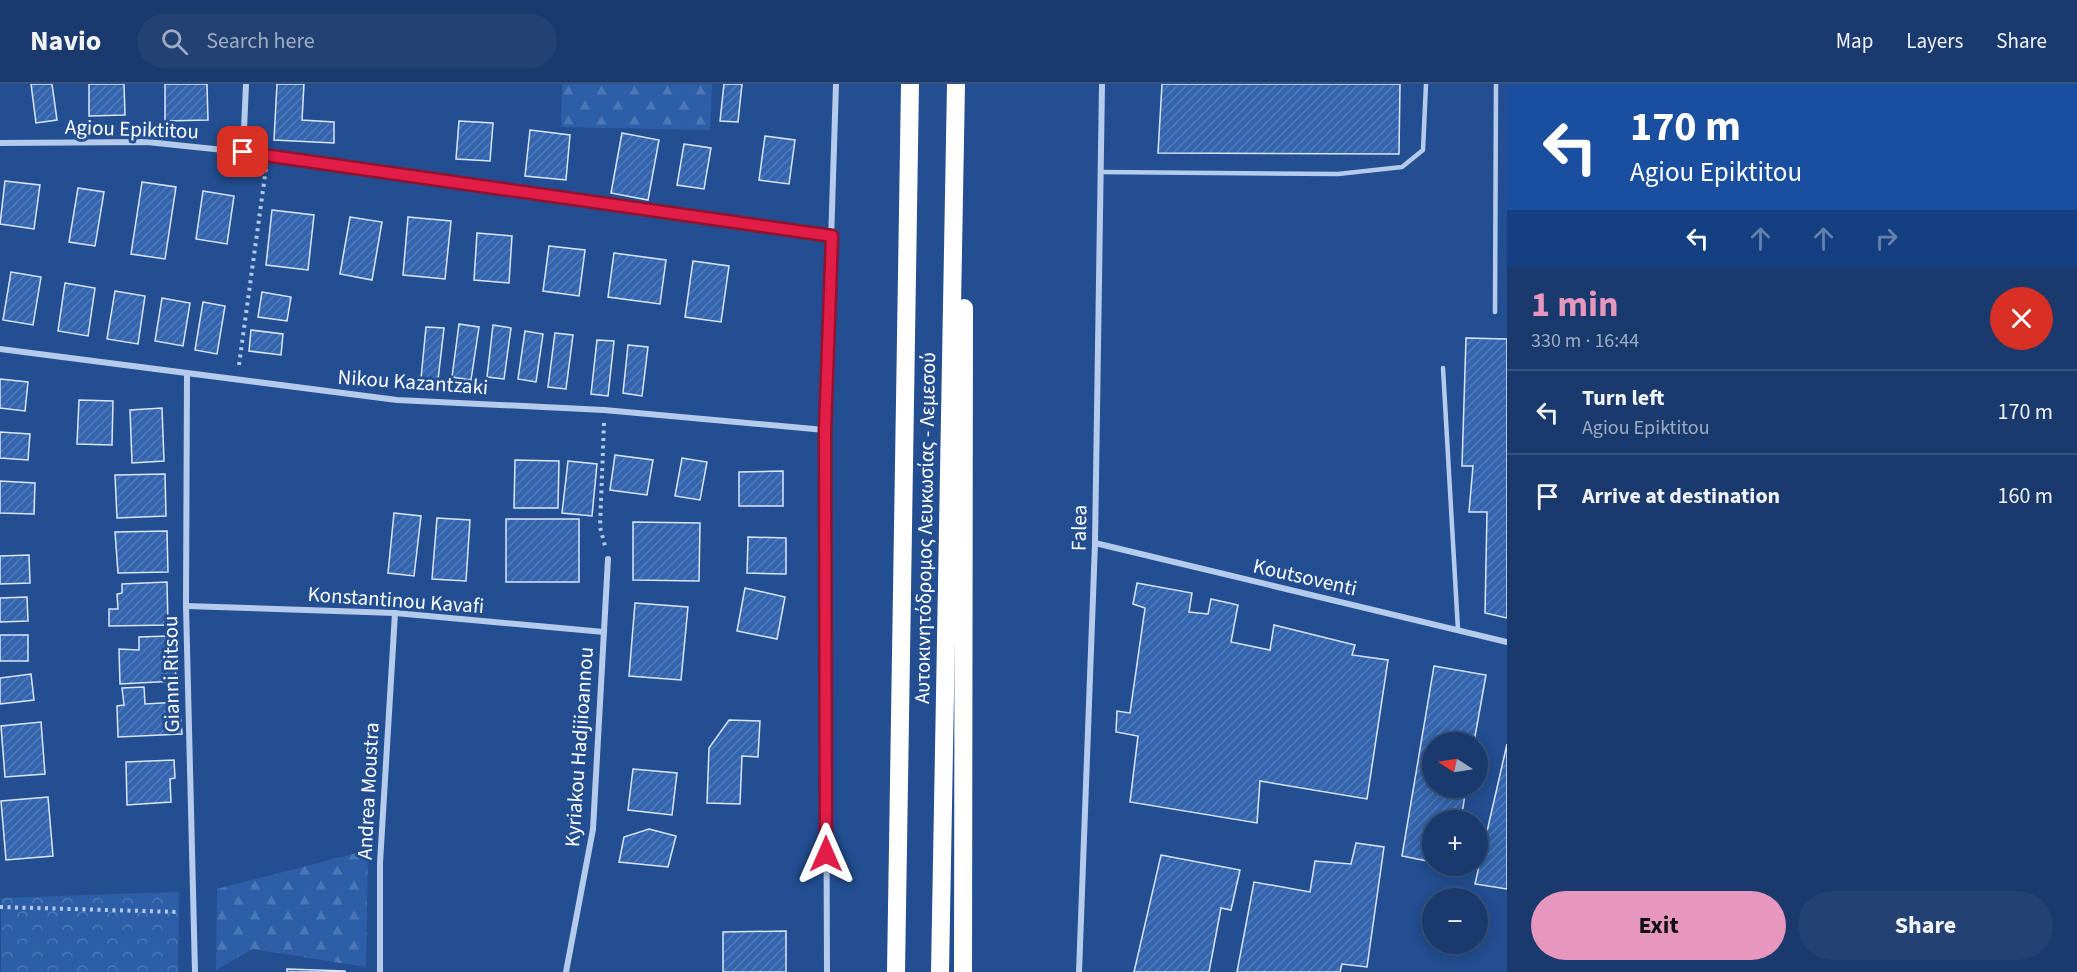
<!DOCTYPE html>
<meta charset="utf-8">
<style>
:root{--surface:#1a3a6d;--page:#234172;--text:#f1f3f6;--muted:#9fadc2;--line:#385480;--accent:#e797bd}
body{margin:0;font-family:"Source Sans 3",sans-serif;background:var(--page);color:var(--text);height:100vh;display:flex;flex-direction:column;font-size:22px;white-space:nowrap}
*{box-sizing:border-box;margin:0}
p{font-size:20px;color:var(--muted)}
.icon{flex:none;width:33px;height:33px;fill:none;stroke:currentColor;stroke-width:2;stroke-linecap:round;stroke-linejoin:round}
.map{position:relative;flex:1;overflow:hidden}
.details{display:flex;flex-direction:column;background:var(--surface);width:570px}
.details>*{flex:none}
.banner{background:#1a4fa0;color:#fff;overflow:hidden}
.needle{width:39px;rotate:282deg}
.buttons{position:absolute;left:1422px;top:648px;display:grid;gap:12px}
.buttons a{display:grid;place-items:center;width:66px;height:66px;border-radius:50%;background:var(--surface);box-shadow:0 3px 15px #0003,0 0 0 2px var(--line);font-size:30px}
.pin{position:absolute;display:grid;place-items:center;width:51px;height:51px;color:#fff;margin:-26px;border-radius:12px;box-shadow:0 3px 9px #0006}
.me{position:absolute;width:66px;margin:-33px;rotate:0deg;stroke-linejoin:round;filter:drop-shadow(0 0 4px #0008)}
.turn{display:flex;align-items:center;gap:21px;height:126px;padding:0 24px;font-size:27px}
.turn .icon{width:78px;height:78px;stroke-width:2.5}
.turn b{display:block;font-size:42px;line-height:51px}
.lanes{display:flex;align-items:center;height:57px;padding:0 24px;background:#0003;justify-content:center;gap:30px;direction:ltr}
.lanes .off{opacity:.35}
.round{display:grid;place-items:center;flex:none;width:63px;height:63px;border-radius:32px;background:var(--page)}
.overview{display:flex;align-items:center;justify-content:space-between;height:102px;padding:0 24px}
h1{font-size:36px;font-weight:700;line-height:45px;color:var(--accent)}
.primary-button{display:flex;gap:12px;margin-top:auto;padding:12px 24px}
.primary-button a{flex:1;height:69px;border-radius:36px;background:var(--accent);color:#111;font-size:24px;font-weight:700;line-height:69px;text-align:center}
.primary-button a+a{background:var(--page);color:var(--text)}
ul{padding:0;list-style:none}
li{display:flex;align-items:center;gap:18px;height:84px;padding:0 24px;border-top:2px solid var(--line)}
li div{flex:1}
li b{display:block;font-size:22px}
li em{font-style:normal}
header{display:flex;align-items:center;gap:36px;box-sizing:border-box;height:84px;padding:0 30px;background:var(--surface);border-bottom:2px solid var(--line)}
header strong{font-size:28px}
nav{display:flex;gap:33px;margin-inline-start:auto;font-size:21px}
.search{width:420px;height:54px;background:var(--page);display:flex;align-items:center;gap:15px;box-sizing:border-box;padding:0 21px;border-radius:33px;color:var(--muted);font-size:22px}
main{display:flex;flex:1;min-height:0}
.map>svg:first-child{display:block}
</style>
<header>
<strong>Navio</strong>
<div class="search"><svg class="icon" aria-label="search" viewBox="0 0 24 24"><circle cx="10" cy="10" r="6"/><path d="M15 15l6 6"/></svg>Search here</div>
<nav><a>Map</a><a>Layers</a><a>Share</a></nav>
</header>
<main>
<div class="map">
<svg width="1507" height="888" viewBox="0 0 1507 888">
<defs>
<pattern id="forest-firs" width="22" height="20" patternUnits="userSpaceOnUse" patternTransform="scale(1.5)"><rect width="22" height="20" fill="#2d5fa9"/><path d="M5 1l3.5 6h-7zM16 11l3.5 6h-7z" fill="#4c77b6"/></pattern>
<pattern id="park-crowns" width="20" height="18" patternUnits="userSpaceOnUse" patternTransform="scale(1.5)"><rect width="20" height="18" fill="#2d5fa9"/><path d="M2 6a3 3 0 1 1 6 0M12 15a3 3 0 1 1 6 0" fill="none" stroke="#4c77b6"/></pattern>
<pattern id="building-hatch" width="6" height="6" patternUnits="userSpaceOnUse" patternTransform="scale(1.5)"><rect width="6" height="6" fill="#3364ad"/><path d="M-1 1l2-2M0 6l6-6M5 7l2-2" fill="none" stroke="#527bb9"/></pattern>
</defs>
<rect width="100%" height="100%" fill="#234e91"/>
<g fill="url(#forest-firs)">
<path d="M562,0H712L710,46L561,43Z"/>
<path d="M368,766L366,883L253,865L216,886L217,805Z"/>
</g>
<path fill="url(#park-crowns)" d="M179,808L178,888H1V814Z"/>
<g fill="url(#building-hatch)" stroke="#dae6f9" stroke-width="1.5">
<path d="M31,0H52L57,36L36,39Z"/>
<path d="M89,0H124L125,31L89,32Z"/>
<path d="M165,0H207L208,36L165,37Z"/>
<path d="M277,0H304L302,36L334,38V59L274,56Z"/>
<path d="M724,0H742L738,38L720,37Z"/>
<path d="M1162,0H1400L1399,70L1158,69Z"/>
<path d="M459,37L493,39L490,77L456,75Z"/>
<path d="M530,46L570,51L566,96L525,92Z"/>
<path d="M622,49L659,56L648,116L611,109Z"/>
<path d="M765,52L795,56L789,100L759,96Z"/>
<path d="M684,60L711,64L704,105L677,101Z"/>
<path d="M5,97L40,101L34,145L0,140Z"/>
<path d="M142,98L176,103L165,175L131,170Z"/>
<path d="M78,104L104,108L95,162L69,158Z"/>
<path d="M203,107L234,112L227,160L196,155Z"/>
<path d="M272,126L314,131L308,186L266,181Z"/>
<path d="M350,133L382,138L372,196L340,190Z"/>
<path d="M408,133L451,137L445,195L403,191Z"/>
<path d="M477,149L512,152L509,199L474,196Z"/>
<path d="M549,162L585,166L579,212L543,207Z"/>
<path d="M614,169L666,176L660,220L608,213Z"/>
<path d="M693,177L729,182L721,238L685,233Z"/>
<path d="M11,188L41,193L33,241L3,236Z"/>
<path d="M65,199L95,204L88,252L58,247Z"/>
<path d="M115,207L145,212L138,260L107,255Z"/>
<path d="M262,208L291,213L287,237L258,233Z"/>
<path d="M162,214L190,219L183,262L155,257Z"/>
<path d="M203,218L225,222L217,270L195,266Z"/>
<path d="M459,240L479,243L471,296L452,293Z"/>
<path d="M493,241L511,244L504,295L487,293Z"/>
<path d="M426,243L444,244L438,296L421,294Z"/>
<path d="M251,246L283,250L281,271L249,267Z"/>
<path d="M525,247L543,250L536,298L518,295Z"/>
<path d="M555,249L573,251L566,305L548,303Z"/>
<path d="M1466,254L1507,255V534L1485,529L1487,428H1469L1473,382H1462Z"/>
<path d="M597,256L614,257L608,312L591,310Z"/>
<path d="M628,261L648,263L642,312L623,309Z"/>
<path d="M0,295L28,298L25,327L0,324Z"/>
<path d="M79,316L113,317L112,361L77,360Z"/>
<path d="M162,324L164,377L132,379L130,326Z"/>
<path d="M0,348L30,350L28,376L0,374Z"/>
<path d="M615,371L653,376L647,411L610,406Z"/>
<path d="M682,374L707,378L700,416L675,412Z"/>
<path d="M515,376L559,377L558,424H514Z"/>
<path d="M568,377L597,380L592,432L562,429Z"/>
<path d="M783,387V422H739V388Z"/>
<path d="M165,390L166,432L117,434L115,391Z"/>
<path d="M0,397L35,399L34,430L0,429Z"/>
<path d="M394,429L421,432L414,492L388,489Z"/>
<path d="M437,434L470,436L466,497L432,495Z"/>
<rect x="506" y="435" width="73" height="63"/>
<path d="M633,438L700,439L699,497L633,496Z"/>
<path d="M167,447L168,488L118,489L115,448Z"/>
<path d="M748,453L786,454V490L747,489Z"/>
<path d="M29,471L30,499L0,500V472Z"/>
<path d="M167,498L168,541L109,542V525H118L117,510L122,509V500Z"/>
<path d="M1137,499L1192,509L1189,528L1208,530L1211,515L1238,521L1231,558L1270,566L1274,541L1355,561L1352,571L1388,576L1367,715L1260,697L1257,739L1130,718L1138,652L1116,648L1117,627L1130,629L1145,524L1133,520Z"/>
<path d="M745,504L785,513L777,555L737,547Z"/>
<path d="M27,513L28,537L0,538V514Z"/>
<path d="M635,519L688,523L681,596L629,592Z"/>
<rect x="0" y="551" width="28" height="26"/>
<path d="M168,552L169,580L175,579L176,597L120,600L119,565L139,566V553Z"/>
<path d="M1434,582L1486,591L1474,658H1432V704H1466L1461,736H1432V778L1402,772Z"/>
<path d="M31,590L34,616L0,620V594Z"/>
<path d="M144,603L145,620L179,618L182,650L118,653L117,622L124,621L122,604Z"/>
<path d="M729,636L760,637L758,673L742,672L740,720L707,719L709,664Z"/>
<path d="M41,638L45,690L5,693L1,642Z"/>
<path d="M1507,660V805L1475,800Z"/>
<path d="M174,676L175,694L170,695L171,718L127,721L126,678Z"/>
<path d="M633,685L677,689L672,731L628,726Z"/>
<path d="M48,713L53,772L6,776L1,717Z"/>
<path d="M649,745L676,752L668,783L619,778L624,753Z"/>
<path d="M1356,759L1384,763L1367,883L1342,880L1340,888H1237L1254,798L1310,808L1315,777L1351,780Z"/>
<path d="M1161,771L1240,786L1231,826L1221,824L1209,888H1134Z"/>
<path d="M786,847V888H723V848Z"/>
<path d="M287,885L345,887V888H287Z"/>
</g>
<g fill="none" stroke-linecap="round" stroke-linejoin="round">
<g stroke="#b4cbec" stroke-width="4" stroke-dasharray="3 4.5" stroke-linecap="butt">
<path d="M239,281L266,84"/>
<path d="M604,339L600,443L605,462"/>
<path d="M0,823L179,828"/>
</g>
<g stroke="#b4cbec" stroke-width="4.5">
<path d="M1101,88L1338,90L1402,83L1423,66L1426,0"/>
<path d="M1495,228L1496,0"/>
<path d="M1443,284L1458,546"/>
</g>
<g stroke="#b4cbec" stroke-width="6">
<path d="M0,59L147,58L243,68L832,152"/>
<path d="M243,68L246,0"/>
<path d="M0,265L397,316L604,326L825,346"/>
<path d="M187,291L186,522L195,888"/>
<path d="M1095,459L1507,558"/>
<path d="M186,522L395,529L604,548"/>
<path d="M380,888V779L395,529"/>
<path d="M566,888L593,745L608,475"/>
<path d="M827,888L825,346L836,0"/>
<path d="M1079,888L1095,459L1102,0"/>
</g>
<g stroke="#fff" stroke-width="18">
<path d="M896,888L910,0"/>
<path d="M940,888L956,0"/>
<path d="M963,888L964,224"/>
</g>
</g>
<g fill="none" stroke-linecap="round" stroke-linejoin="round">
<g stroke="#92132f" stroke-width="15">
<path id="route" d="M243,68L832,152L825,346L826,770"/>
</g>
<use href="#route" stroke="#e11d48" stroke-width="10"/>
</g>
<g text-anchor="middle" stroke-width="6" stroke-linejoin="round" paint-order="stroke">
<g font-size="21" fill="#fff" stroke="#234e91">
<text transform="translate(132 45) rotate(2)" y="7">Agiou Epiktitou</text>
<text transform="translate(413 298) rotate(4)" y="7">Nikou Kazantzaki</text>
<text transform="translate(925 444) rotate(-89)" y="7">Αυτοκινητόδρομος Λευκωσίας - Λεμεσού</text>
<text transform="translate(1079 444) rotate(-89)" y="7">Falea</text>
<text transform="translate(1305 493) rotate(13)" y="7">Koutsoventi</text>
<text transform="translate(396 516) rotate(4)" y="7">Konstantinou Kavafi</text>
<text transform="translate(171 590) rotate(-91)" y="7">Gianni Ritsou</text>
<text transform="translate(579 663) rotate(-86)" y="7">Kyriakou Hadjiioannou</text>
<text transform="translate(368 707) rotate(-87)" y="7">Andrea Moustra</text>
</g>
</g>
</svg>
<div class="buttons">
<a><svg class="needle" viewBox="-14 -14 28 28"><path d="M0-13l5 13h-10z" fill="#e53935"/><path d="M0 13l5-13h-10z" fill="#9fadc2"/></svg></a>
<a>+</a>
<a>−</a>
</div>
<div class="pin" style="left:243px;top:68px;background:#d93025"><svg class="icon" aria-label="arrive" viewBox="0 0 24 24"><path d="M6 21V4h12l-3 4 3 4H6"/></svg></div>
<svg class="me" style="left:826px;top:770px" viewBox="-20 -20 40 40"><path d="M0-17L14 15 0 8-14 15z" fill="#e11d48" stroke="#fff" stroke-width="4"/></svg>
</div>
<section class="details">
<div class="banner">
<div class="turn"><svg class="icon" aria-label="left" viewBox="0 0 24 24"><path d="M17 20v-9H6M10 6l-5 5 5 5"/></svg><div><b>170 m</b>Agiou Epiktitou</div></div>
<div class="lanes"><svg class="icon" aria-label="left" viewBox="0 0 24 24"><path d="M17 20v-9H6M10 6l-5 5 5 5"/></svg><svg class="icon off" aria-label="ahead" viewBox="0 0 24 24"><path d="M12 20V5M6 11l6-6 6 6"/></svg><svg class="icon off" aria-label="ahead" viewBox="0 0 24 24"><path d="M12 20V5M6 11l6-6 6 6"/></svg><svg class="icon off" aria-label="right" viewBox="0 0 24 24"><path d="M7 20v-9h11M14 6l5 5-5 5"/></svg></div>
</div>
<div class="overview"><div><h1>1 min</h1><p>330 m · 16:44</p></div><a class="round" style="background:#d93025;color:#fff"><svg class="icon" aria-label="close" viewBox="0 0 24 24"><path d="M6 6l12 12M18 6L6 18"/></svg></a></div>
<ul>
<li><svg class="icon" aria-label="left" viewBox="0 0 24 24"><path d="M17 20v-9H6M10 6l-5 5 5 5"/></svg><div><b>Turn left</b><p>Agiou Epiktitou</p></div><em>170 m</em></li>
<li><svg class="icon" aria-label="arrive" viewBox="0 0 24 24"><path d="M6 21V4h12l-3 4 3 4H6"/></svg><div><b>Arrive at destination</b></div><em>160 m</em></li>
</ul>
<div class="primary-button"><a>Exit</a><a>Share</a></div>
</section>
</main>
